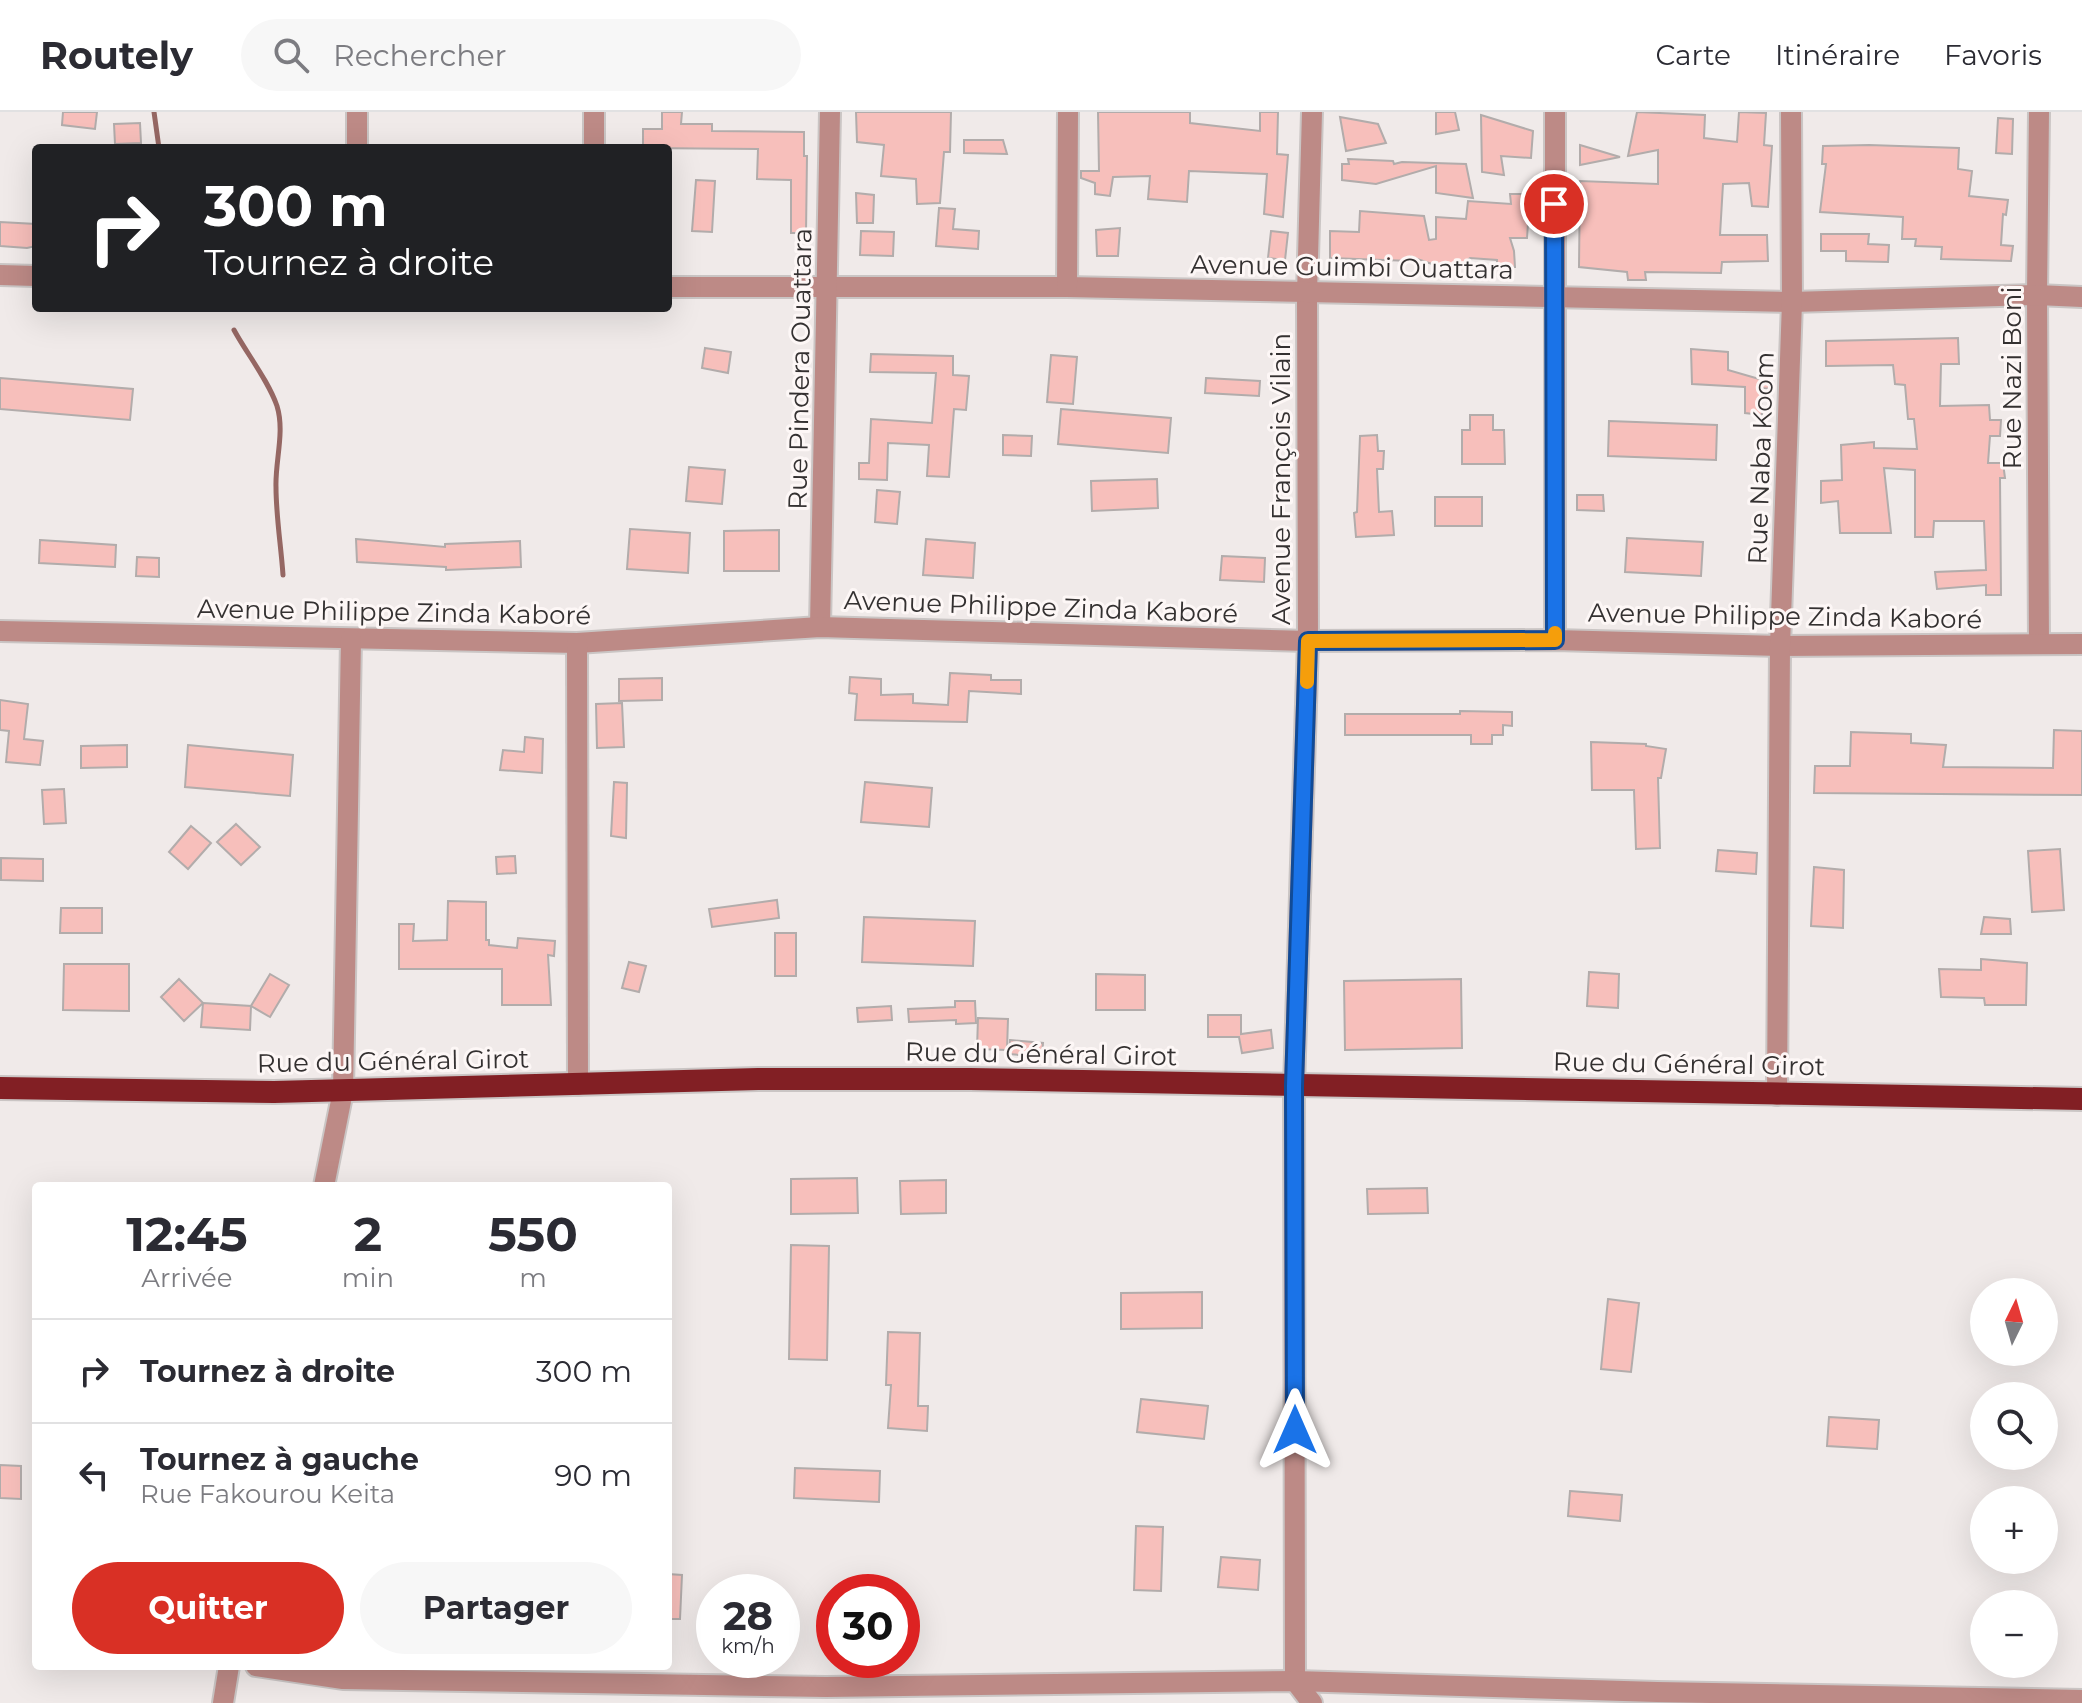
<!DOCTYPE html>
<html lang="fr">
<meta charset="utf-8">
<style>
:root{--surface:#fff;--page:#f7f7f7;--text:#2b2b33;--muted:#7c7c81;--line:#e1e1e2;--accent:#d93025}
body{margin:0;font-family:Montserrat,sans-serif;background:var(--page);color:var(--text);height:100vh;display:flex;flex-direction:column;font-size:30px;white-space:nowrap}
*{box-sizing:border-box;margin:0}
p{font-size:26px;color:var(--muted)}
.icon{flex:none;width:44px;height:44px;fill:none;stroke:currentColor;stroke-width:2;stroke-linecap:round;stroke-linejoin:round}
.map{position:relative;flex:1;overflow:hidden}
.panel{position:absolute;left:32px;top:1070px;width:640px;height:488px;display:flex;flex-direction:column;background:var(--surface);border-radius:8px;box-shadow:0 8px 32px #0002}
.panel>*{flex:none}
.hud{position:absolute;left:32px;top:32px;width:640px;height:168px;border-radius:8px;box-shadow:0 8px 32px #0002;background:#202124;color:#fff;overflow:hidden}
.needle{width:52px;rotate:5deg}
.controls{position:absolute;left:1970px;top:1166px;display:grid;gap:16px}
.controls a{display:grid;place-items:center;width:88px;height:88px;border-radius:50%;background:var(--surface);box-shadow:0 8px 32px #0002;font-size:40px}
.speed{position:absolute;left:696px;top:1462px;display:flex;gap:16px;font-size:40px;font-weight:700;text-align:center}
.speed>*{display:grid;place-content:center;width:104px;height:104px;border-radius:50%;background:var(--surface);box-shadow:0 8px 32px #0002;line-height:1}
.speed small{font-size:20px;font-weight:400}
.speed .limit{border:12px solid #d22;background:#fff;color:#111}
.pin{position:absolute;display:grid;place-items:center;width:68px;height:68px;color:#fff;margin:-34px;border:4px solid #fff;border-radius:50%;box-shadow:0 2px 8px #0007}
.me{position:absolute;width:88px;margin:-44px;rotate:0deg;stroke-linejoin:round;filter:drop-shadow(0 0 6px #0008)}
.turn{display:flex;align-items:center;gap:28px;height:168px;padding:0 40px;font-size:36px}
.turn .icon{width:104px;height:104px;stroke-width:2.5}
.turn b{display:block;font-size:56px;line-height:68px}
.eta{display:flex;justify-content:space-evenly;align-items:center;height:136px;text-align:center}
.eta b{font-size:48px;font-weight:700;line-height:56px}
.cta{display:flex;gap:16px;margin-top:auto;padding:16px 40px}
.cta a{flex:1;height:92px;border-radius:48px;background:var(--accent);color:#fff;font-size:32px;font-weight:700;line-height:92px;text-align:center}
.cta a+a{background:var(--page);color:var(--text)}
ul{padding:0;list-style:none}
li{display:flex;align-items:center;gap:24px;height:104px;padding:0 40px;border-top:2px solid var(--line)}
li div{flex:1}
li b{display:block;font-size:30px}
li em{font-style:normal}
header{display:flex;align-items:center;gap:48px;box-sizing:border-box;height:112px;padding:0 40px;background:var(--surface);border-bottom:2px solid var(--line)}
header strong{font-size:38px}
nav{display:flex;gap:44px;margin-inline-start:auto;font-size:28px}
.search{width:560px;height:72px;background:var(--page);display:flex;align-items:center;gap:20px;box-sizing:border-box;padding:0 28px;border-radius:44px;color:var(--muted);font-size:30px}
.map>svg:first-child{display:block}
</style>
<header>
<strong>Routely</strong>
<div class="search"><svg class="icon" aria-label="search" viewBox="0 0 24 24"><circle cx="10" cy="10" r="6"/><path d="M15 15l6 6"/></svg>Rechercher</div>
<nav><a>Carte</a><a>Itinéraire</a><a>Favoris</a></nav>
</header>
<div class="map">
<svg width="2082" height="1591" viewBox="0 0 2082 1591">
<rect width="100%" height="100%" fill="#f0eae9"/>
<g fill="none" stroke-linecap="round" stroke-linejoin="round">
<g stroke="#956763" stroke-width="5">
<path d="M154,0L159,36"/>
<path d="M234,218C247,242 268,268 277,294C285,320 275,349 276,375C276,404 281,434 283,463"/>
</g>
</g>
<g fill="#f7bfbb" stroke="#b2acab" stroke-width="2">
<path d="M63,0H97L95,17L62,13Z"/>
<path d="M662,0H682L681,12H712V19L804,20V44H807L806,121H791V68L757,67L758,37L643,36V17H662Z"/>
<path d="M856,0H951L950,40H944L940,91L917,92L916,67L881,64L884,33L857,30Z"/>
<path d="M1098,0H1190V11L1260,19V0H1278L1277,42L1288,43L1283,105L1264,102L1267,62L1189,59L1187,90L1148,87L1150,64L1113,65L1110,84L1095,82V71L1081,66V59H1099Z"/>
<path d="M1436,0H1455L1459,18L1436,22Z"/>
<path d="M1637,0L1705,3L1704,26L1737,30L1739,0L1766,1L1764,33L1772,34L1768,95L1752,94L1749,71L1723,72L1720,123H1767L1768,149L1722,150L1721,161L1645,160L1646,168H1628L1627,160L1579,155L1580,69L1658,72V38L1628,44Z"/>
<path d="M1481,3L1533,19L1531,46L1501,44L1504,63L1482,60Z"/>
<path d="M1340,5L1378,12L1386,31L1346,39Z"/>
<path d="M1998,6L2013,7L2012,42L1996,41Z"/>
<path d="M140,11L141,31L115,32L114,12Z"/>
<path d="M964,28H1003L1007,42L964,41Z"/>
<path d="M1580,33L1620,45L1580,53Z"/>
<path d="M1869,33L1959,36L1958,57L1972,59L1969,84L2008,88L2006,103L2003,102L2001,133L2013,134L2011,149L1941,147L1942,135L1915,134L1916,127H1902L1903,105L1820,100L1826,52H1822L1823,34Z"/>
<path d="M1348,47L1393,49L1394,52L1402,50L1466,52L1473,86L1436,81V54L1376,72L1342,68V52H1349Z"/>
<path d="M696,68L715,69L712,120L692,119Z"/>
<path d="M856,81L874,83L873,111H857Z"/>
<path d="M1510,82H1530L1527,126H1510L1514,139L1515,155H1497V148L1470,146L1459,155L1444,156L1411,145V149L1330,146V119L1359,120L1360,99L1424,104L1429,128L1436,127V105L1466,107L1468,89L1511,92Z"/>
<path d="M939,96L955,97L953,117L979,119L978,137L936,134Z"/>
<path d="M0,110L36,112V134L27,136L0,134Z"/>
<path d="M1120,116L1118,144H1097L1096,118Z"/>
<path d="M861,119L894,120L893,144L860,143Z"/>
<path d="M1271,119L1288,121L1285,148L1268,146Z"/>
<path d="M1821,122H1869L1868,132L1889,133L1888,150L1846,149V139H1821Z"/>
<path d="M1958,226L1959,252H1941L1940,294L1989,293L1990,308H2001L2000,324H1990L1988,351H2003L2005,366H2000L2001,483H1986V473L1937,477L1935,460L1986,458L1984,409H1934L1933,425H1915V358L1884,356L1891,421H1840L1838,389L1821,391V369L1842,368L1841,333L1874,330V336L1917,337L1914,307H1908L1905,273L1895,272L1893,253L1826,254V229Z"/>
<path d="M705,236L731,240L728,261L702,256Z"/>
<path d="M1691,237L1728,240V258L1773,271L1772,277L1762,276V303L1745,301V275L1692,272Z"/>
<path d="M871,242L953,244V263L969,264L966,298L954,297L949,365L927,364L929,333L888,331L887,368L859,367V351H869L871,307L932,311L936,261L870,260Z"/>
<path d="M1051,243L1077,245L1073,292L1047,290Z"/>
<path d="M0,266L133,277L130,308L0,297Z"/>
<path d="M1206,266L1260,269L1259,284L1205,281Z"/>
<path d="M1061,297L1171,306L1168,341L1058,332Z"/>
<path d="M1470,303H1493V318H1504L1505,352H1462V318H1470Z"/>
<path d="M1609,309L1717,313L1716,348L1608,344Z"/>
<path d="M1003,323L1032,324L1031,344L1003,343Z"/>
<path d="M1377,323L1378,339H1384L1383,357H1377L1379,400L1392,399L1394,423L1356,425L1354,401L1357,400L1360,324Z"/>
<path d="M689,355L725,358L722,392L686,389Z"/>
<path d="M1157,367L1158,396L1092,399L1091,369Z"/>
<path d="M877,378L900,380L897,412L875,410Z"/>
<path d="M1577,383H1603L1604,399L1577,398Z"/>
<rect x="1435" y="385" width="47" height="29"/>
<path d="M630,417L690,421L688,461L627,457Z"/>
<path d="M779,418V459H724V419Z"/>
<path d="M1627,426L1703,430L1701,464L1625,460Z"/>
<path d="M356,427L445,435V432L520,429L521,455L446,458V455L357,450Z"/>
<path d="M926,427L975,431L973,466L923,463Z"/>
<path d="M40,428L116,433L115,455L39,451Z"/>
<path d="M1222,444L1265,446L1264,470L1220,468Z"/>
<path d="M137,445L159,446V465L136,464Z"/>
<path d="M950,561L991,563V568H1021V582L969,579L967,610L855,608L857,582L849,581L850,565L881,567V583L913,582V591L948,593Z"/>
<path d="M662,566V588L619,589V567Z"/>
<path d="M0,588L28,592L24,627L43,629L40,653L6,650L9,619L0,618Z"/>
<path d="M622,591L624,635L597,636L596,592Z"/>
<path d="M1460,599L1512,600V614L1503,613V623H1492V632H1471V623H1345V602H1460Z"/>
<path d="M2054,618L2082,619V683L1814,681L1815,654H1850L1851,620L1911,622V631L1946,633L1943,655L2053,656Z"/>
<path d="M525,625L543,627L542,661L500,658L503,638L524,640Z"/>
<path d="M1591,630L1646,632V634L1666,637L1661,666H1658L1660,736L1636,737L1634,678H1592Z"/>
<path d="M127,633V655L81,656V634Z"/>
<path d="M188,633L293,643L290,684L185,675Z"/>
<path d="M614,670L627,671L626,726L611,724Z"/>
<path d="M865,670L932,676L929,715L861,710Z"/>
<path d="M64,677L66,711L44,712L42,678Z"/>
<path d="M236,712L260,735L241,753L217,730Z"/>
<path d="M191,714L211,731L188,757L169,740Z"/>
<path d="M2060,737L2064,798L2032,800L2028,739Z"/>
<path d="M1718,738L1757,741L1756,762L1716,759Z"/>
<path d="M515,744L516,761L497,762L496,745Z"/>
<path d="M1,746L43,747V769L1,768Z"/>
<path d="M1814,755L1844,758L1843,816L1811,814Z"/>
<path d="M777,788L779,806L712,815L709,797Z"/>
<path d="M448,789L486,790V828H489V833L517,836L518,826L555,829L554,844L548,843L551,893H502V857H399V812H414L413,829L447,828Z"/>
<path d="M61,796H102V821H60Z"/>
<path d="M864,805L975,809L973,854L862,850Z"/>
<path d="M1984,805L2010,807L2011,822H1981Z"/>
<rect x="775" y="821" width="21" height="43"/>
<path d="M1981,847L2027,851L2026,893H1985L1984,886L1941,885L1939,857L1981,858Z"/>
<path d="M629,850L646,854L639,880L622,876Z"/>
<path d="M64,852H129V899L63,898Z"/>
<path d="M1589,860L1619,862L1618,896L1587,894Z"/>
<path d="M270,862L289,873L270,905L251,894Z"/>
<path d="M1096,862L1145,863V898H1096Z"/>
<path d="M179,867L203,891L184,909L161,885Z"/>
<path d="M1461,867L1462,936L1345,938L1344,869Z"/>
<path d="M955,889H975L976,911L956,912V908L909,910L908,897L955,895Z"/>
<path d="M203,891L251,894L250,918L201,915Z"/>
<path d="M891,894L892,908L858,910L857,896Z"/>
<path d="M1208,903H1241V922L1271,918L1273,936L1242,941L1239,925H1208Z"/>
<path d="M978,906L1008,907L1007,938L977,937Z"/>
<path d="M1010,928L1043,931L1042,945L1009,942Z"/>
<path d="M857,1066L858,1101L791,1102V1067Z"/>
<path d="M946,1068V1101L901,1102L900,1069Z"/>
<path d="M1427,1076L1428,1101L1368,1102L1367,1077Z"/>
<path d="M791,1133L829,1134L827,1248L789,1247Z"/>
<path d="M1202,1180V1216L1121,1217V1181Z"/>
<path d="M1608,1187L1639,1191L1631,1260L1601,1257Z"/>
<path d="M888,1220L920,1221L918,1294H928L927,1319L888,1316L891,1273H886Z"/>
<path d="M1141,1287L1208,1294L1204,1327L1137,1320Z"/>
<path d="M1829,1305L1879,1308L1877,1337L1827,1334Z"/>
<path d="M0,1353L21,1354V1387L0,1386Z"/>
<path d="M795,1356L880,1359L879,1390L794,1386Z"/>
<path d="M1570,1379L1622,1383L1620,1409L1568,1404Z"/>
<path d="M1136,1414L1163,1415L1161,1479L1134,1478Z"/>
<path d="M1221,1445L1260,1448L1258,1478L1218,1475Z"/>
<path d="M668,1462L682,1463L680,1507H668Z"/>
</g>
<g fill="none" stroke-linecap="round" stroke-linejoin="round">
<g stroke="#cac5c4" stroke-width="24">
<g id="minor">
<path d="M357,0V36"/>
<path d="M1312,0L1307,182L1308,529L1294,974L1295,1569L1312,1591"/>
<path d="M1555,0V528"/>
<path d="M2039,0L2037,183L2039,532"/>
<path d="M594,36V0"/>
<path d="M0,163L36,164"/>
<path d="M668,175H1067L1792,190L2037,183L2082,185"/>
<path d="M1067,175L1068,0"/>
<path d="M820,515L830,0"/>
<path d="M0,519L577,531L820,515L1308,529L1555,528L1780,534L2082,532"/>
<path d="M577,531L578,973"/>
<path d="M1777,983L1780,534L1792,190L1791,0"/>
<path d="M324,1074L343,979L351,527"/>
<path d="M256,1554L343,1567L826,1575L1295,1569L1657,1580L2082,1588"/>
<path d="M223,1591L229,1554"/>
</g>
</g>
<g stroke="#cac5c4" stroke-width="26">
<path id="trunk" d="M0,976L274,980L758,967H970L2082,987"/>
</g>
<use href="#minor" stroke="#bd8a86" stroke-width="20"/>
<use href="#trunk" stroke="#821f24" stroke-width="22"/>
</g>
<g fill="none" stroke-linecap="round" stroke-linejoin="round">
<g stroke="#114b97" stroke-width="20">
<path id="route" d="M1295,1318L1294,974L1308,529L1555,528L1554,92"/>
</g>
<use href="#route" stroke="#1a73e8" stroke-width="14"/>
<path stroke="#f59e0b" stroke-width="14" d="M1307,570L1308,529L1555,528V521"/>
</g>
<g text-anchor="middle" stroke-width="6" stroke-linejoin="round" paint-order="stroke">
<g font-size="26" fill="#343131" stroke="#fdf7f6">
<text transform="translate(1352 155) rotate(1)" y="9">Avenue Guimbi Ouattara</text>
<text transform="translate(800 257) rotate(-89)" y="9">Rue Pindera Ouattara</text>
<text transform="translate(2012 266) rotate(-90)" y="9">Rue Nazi Boni</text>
<text transform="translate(1761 346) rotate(-88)" y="9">Rue Naba Koom</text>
<text transform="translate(1281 367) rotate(-90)" y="9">Avenue François Vilain</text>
<text transform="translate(1041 495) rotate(2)" y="9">Avenue Philippe Zinda Kaboré</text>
<text transform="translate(394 500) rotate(1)" y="9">Avenue Philippe Zinda Kaboré</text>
<text transform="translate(1785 504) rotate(1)" y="9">Avenue Philippe Zinda Kaboré</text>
<text transform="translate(1041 942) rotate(1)" y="9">Rue du Général Girot</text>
<text transform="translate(393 949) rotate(-1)" y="9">Rue du Général Girot</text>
<text transform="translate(1689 952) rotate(1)" y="9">Rue du Général Girot</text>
</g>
</g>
</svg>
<div class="controls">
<a><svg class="needle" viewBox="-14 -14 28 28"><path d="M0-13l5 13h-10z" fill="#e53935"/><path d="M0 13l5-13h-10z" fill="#7c7c81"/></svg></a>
<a><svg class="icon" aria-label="search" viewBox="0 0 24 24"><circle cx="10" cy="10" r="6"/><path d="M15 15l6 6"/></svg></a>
<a>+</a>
<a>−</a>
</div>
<div class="speed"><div>28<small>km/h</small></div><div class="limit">30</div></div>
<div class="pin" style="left:1554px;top:92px;background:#d93025"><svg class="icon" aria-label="arrive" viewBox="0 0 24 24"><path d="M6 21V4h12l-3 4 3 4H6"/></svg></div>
<svg class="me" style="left:1295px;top:1318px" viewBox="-20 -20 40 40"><path d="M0-17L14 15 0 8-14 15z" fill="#1a73e8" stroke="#fff" stroke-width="4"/></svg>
<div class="hud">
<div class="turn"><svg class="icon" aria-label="right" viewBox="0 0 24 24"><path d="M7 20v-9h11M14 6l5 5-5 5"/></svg><div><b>300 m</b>Tournez à droite</div></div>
</div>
<section class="panel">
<div class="eta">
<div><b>12:45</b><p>Arrivée</p></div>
<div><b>2</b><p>min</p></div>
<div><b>550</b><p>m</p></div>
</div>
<ul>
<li><svg class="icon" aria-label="right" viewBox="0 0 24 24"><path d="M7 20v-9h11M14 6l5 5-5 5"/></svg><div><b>Tournez à droite</b></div><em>300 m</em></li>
<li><svg class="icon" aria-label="left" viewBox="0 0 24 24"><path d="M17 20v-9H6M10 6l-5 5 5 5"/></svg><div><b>Tournez à gauche</b><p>Rue Fakourou Keita</p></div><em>90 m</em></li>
</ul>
<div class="cta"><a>Quitter</a><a>Partager</a></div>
</section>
</div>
